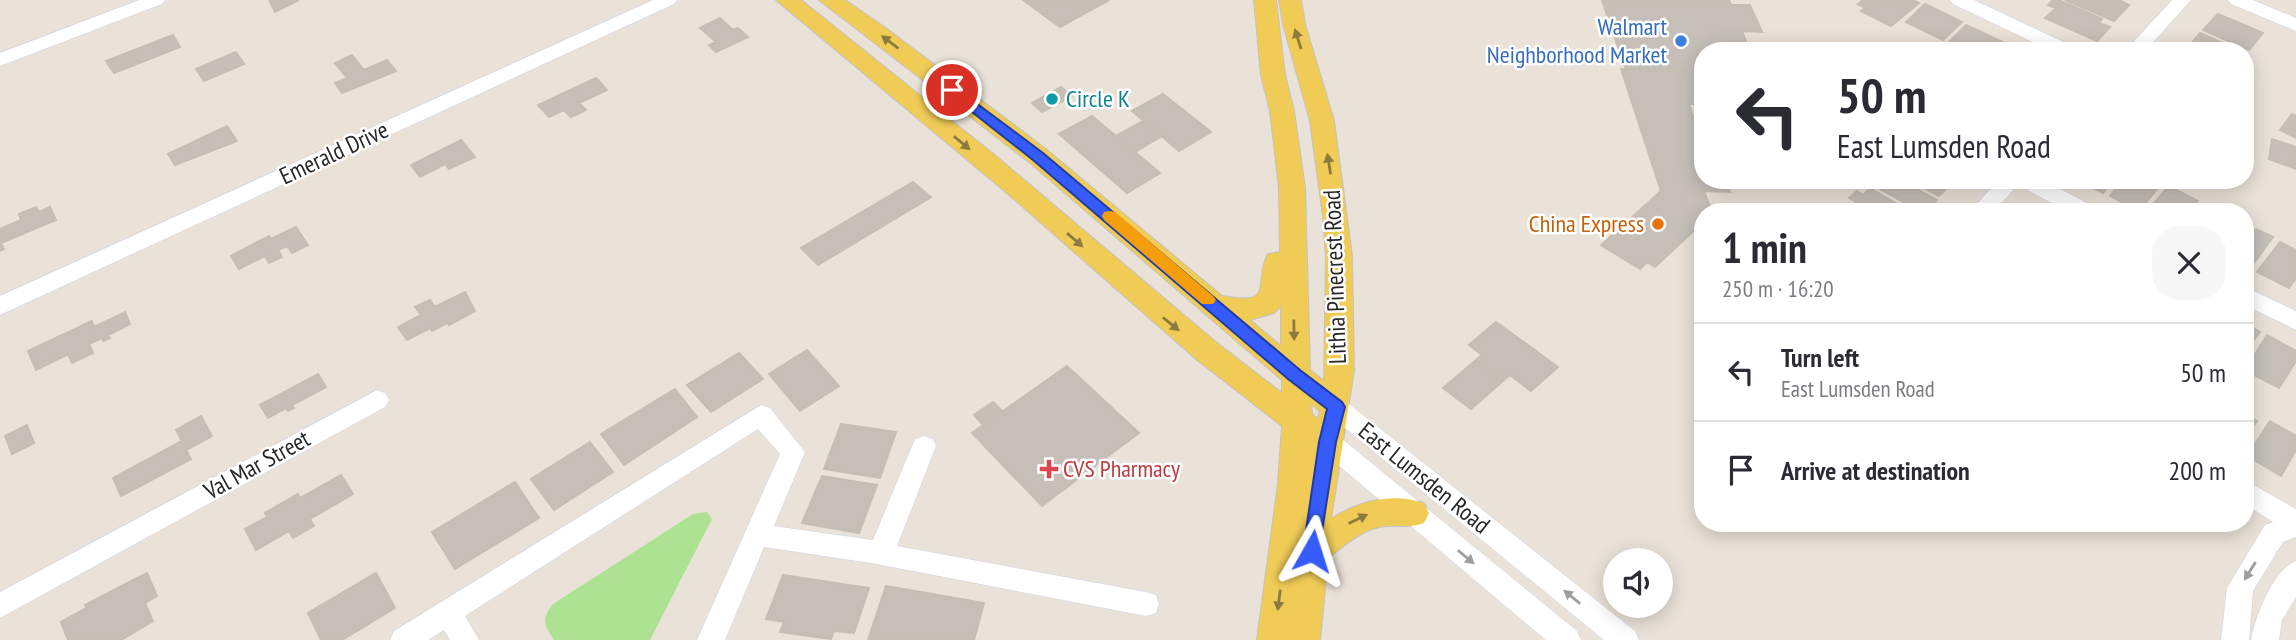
<!DOCTYPE html>
<meta charset="utf-8">
<style>
:root{--surface:#fff;--page:#f7f7f7;--text:#2b2b33;--muted:#7c7c81;--line:#e1e1e2}
body{margin:0;font-family:"PT Sans Narrow",sans-serif;background:var(--page);color:var(--text);height:100vh;display:flex;flex-direction:column;font-size:26px;white-space:nowrap}
*{box-sizing:border-box;margin:0}
p{font-size:23px;color:var(--muted)}
.icon{flex:none;width:38px;height:38px;fill:none;stroke:currentColor;stroke-width:2;stroke-linecap:round;stroke-linejoin:round}
.map{position:relative;flex:1;overflow:hidden}
.details{position:absolute;left:1694px;top:203px;width:560px;height:329px;display:flex;flex-direction:column;background:var(--surface);border-radius:28px;box-shadow:0 4px 18px #0003}
.details>*{flex:none}
.hud{position:absolute;left:1694px;top:42px;width:560px;height:147px;border-radius:28px;box-shadow:0 4px 18px #0003;background:#fff;color:var(--text);overflow:hidden}
.buttons{position:absolute;left:1603px;top:548px;display:grid;gap:14px}
.buttons a{display:grid;place-items:center;width:70px;height:70px;border-radius:50%;background:var(--surface);box-shadow:0 4px 18px #0003;font-size:35px}
.pin{position:absolute;display:grid;place-items:center;width:60px;height:60px;color:#fff;margin:-30px;border:4px solid #fff;border-radius:50%;box-shadow:0 2px 7px #0007}
.me{position:absolute;width:77px;margin:-38px;rotate:6deg;stroke-linejoin:round;filter:drop-shadow(0 0 5px #0008)}
.turn{display:flex;align-items:center;gap:24px;height:147px;padding:0 28px;font-size:32px}
.turn .icon{width:91px;height:91px;stroke-width:2.5}
.turn b{display:block;font-size:49px;line-height:60px}
.round{display:grid;place-items:center;flex:none;width:74px;height:74px;border-radius:28px;background:var(--page)}
.overview{display:flex;align-items:center;justify-content:space-between;height:119px;padding:0 28px}
h1{font-size:42px;font-weight:700;line-height:52px}
ul{padding:0;list-style:none}
li{display:flex;align-items:center;gap:21px;height:98px;padding:0 28px;border-top:2px solid var(--line)}
li div{flex:1}
li b{display:block;font-size:26px}
li em{font-style:normal}
.map>svg:first-child{display:block}
.green{fill:#aee293}
.building{fill:#c5bfb8;stroke:#c5beb2;stroke-width:2}
.lines{fill:none;stroke-linecap:round;stroke-linejoin:round}
.minor-casing{stroke:#cdd1e1;stroke-width:1}
.major-casing{stroke:#c3c3c3;stroke-width:2}
.minor{fill:#fff;fill-rule:evenodd}
.major{fill:#f0cc57;fill-rule:evenodd}
.oneway{fill:#8c7a3f}
.oneway2{fill:#9e9e9e}
.route{fill:#355bfa;stroke:#223ba2;stroke-width:2}
.slow{fill:#f59e0b}
.shop-dot{fill:#3f7fe0;stroke:#fff;stroke-width:2.5}
.culture-dot{fill:#0f9aa8;stroke:#fff;stroke-width:2.5}
.food-dot{fill:#e8710a;stroke:#fff;stroke-width:2.5}
.health-dot{fill:#e0444e;stroke:#fff;stroke-width:2.5}
.labels{text-anchor:middle;stroke-width:5;stroke-linejoin:round;paint-order:stroke}
.shop-label{font-size:24px;fill:#366cbe;stroke:#fff;text-anchor:end}
.culture-label{font-size:24px;fill:#0d838f;stroke:#fff;text-anchor:start}
.street-label{font-size:24px;fill:#272727;stroke:#fff}
.food-label{font-size:24px;fill:#c56008;stroke:#fff;text-anchor:end}
.health-label{font-size:24px;fill:#be3a42;stroke:#fff;text-anchor:start}
</style>
<div class="map">
<svg width="2296" height="640" viewBox="0 0 2296 640">
<rect width="100%" height="100%" fill="#eae2d8"/>
<path class="green" d="M 707,512 L 712,519 L 650,640 L 554,640 C 544,625 541,619 553,604 L 693,514 Z"/>
<path class="building" d="M 269,0 L 299,0 L 275,12 Z
M 1023,0 L 1109,0 L 1060,27 Z
M 1602,0 L 1729,0 L 1731,5 L 1750,5 L 1762,32 L 1742,31 L 1750,51 L 1703,51 L 1703,71 L 1626,70 Z
M 1863,0 L 1913,0 L 1919,3 L 1891,26 L 1861,11 L 1865,8 L 1858,4 Z
M 2053,0 L 2059,0 L 2102,19 L 2099,23 L 2110,27 L 2097,41 L 2045,18 L 2056,8 L 2048,5 Z
M 2065,0 L 2119,0 L 2129,5 L 2114,21 Z
M 1925,4 L 1962,22 L 1943,40 L 1906,22 Z
M 2218,14 L 2263,33 L 2249,50 L 2203,30 Z
M 720,18 L 733,30 L 738,28 L 748,37 L 716,52 L 709,45 L 716,42 L 700,28 Z
M 1966,25 L 2005,43 L 1998,51 L 1941,50 Z
M 2200,33 L 2240,51 L 2186,50 Z
M 173,35 L 180,47 L 114,73 L 106,61 Z
M 236,52 L 244,64 L 204,81 L 196,69 Z
M 352,55 L 364,70 L 387,60 L 396,71 L 342,93 L 335,83 L 347,78 L 335,63 Z
M 1621,69 L 1700,71 L 1703,78 L 1703,104 L 1689,104 L 1693,116 L 1703,117 L 1703,180 L 1726,180 L 1730,192 L 1704,191 L 1712,212 L 1703,212 L 1703,222 L 1655,267 L 1647,262 L 1640,269 L 1601,245 L 1661,191 Z
M 596,78 L 607,90 L 579,103 L 586,110 L 571,117 L 564,110 L 549,117 L 538,105 Z
M 1061,87 L 1072,96 L 1042,112 L 1032,103 Z
M 1163,94 L 1211,132 L 1179,151 L 1132,111 Z
M 2292,114 L 2296,116 L 2296,138 L 2280,130 Z
M 1092,116 L 1135,152 L 1160,173 L 1127,193 L 1059,134 Z
M 1143,121 L 1162,136 L 1135,152 L 1116,136 Z
M 227,126 L 237,141 L 175,165 L 168,154 Z
M 2272,139 L 2296,147 L 2296,169 L 2269,159 Z
M 461,140 L 475,157 L 449,169 L 445,164 L 420,177 L 411,165 Z
M 1889,180 L 1900,180 L 1937,200 L 1925,212 L 1921,212 L 1880,189 Z
M 1909,180 L 1947,180 L 1952,183 L 1939,196 Z
M 2077,180 L 2113,180 L 2103,193 Z
M 2123,180 L 2157,180 L 2162,183 L 2139,211 L 2110,196 Z
M 913,182 L 931,197 L 818,265 L 801,248 Z
M 2169,186 L 2198,201 L 2189,212 L 2146,212 Z
M 1870,188 L 1911,212 L 1874,212 L 1849,198 L 1857,191 L 1863,195 Z
M 36,207 L 39,212 L 50,207 L 56,220 L 1,243 L 4,249 L 0,251 L 0,229 L 21,220 L 19,214 Z
M 296,227 L 308,245 L 292,253 L 287,246 L 278,250 L 282,257 L 269,263 L 265,256 L 239,269 L 231,256 L 269,236 L 271,239 Z
M 2245,228 L 2253,232 L 2256,229 L 2273,237 L 2254,263 L 2245,259 Z
M 2280,242 L 2296,250 L 2296,278 L 2289,288 L 2257,272 Z
M 465,292 L 475,311 L 449,325 L 447,323 L 432,331 L 430,328 L 407,340 L 398,327 L 421,315 L 415,307 L 430,300 L 435,307 Z
M 125,312 L 130,324 L 108,335 L 110,338 L 103,341 L 102,338 L 89,344 L 93,353 L 72,363 L 68,354 L 36,370 L 28,351 L 92,321 L 94,327 Z
M 1496,322 L 1558,367 L 1531,391 L 1510,375 L 1503,381 L 1476,360 L 1482,355 L 1469,345 Z
M 2245,323 L 2260,332 L 2245,351 Z
M 2267,335 L 2296,351 L 2296,361 L 2279,388 L 2245,370 Z
M 807,350 L 839,386 L 800,411 L 769,374 Z
M 739,353 L 763,379 L 711,412 L 687,385 Z
M 1476,360 L 1503,381 L 1471,409 L 1443,388 Z
M 1067,366 L 1139,433 L 1042,506 L 972,433 Z
M 318,374 L 326,387 L 292,405 L 294,408 L 288,411 L 286,408 L 268,418 L 260,405 Z
M 675,389 L 697,417 L 624,465 L 601,434 Z
M 993,402 L 1002,411 L 983,425 L 974,415 Z
M 2245,414 L 2257,421 L 2245,437 Z
M 201,416 L 212,436 L 186,450 L 191,459 L 121,496 L 113,478 L 182,441 L 176,430 Z
M 2270,421 L 2296,436 L 2296,450 L 2281,476 L 2247,456 Z
M 841,424 L 896,432 L 880,478 L 824,469 Z
M 27,425 L 34,443 L 12,454 L 5,436 Z
M 590,442 L 613,472 L 554,510 L 531,479 Z
M 341,475 L 353,494 L 310,519 L 314,526 L 293,538 L 289,531 L 256,550 L 245,529 L 267,517 L 265,513 L 298,494 L 300,498 Z
M 822,476 L 877,485 L 859,533 L 802,523 Z
M 515,482 L 539,518 L 455,569 L 432,532 Z
M 147,573 L 157,596 L 145,603 L 153,621 L 121,640 L 68,640 L 61,622 L 86,608 L 85,605 Z
M 376,573 L 395,608 L 342,640 L 321,640 L 308,613 Z
M 783,575 L 869,588 L 854,633 L 834,631 L 831,639 L 780,632 L 784,622 L 766,619 Z
M 886,586 L 984,603 L 974,640 L 868,640 Z"/>
<g class="lines">
<defs>
<path id="minor" d="M 139,0 L 165,0 L 162,4 L 0,66 L 0,53 Z
M 653,0 L 677,0 L 674,4 L 0,315 L 0,296 Z
M 1950,0 L 1974,0 L 2074,47 L 2076,51 L 2051,51 L 1953,4 Z
M 2172,0 L 2191,0 L 2145,51 L 2125,51 Z
M 2228,0 L 2253,0 L 2296,18 L 2296,31 L 2231,4 Z
M 1998,180 L 2044,180 L 2094,207 L 2097,212 L 2069,212 L 2018,185 L 1993,212 L 1970,212 Z
M 2245,287 L 2296,311 L 2296,330 L 2245,305 Z
M 377,390 L 385,393 L 389,400 L 385,407 L 0,618 L 0,592 Z
M 1336,397 L 1344,400 L 1635,631 L 1639,640 L 1604,640 L 1328,414 L 1324,407 L 1328,400 Z
M 761,405 L 770,408 L 805,452 L 774,526 L 873,540 L 912,446 L 915,439 L 924,436 L 933,439 L 936,446 L 897,546 L 1146,592 L 1156,595 L 1159,604 L 1156,613 L 1146,616 L 871,563 L 764,547 L 725,640 L 697,640 L 780,454 L 758,429 L 465,616 L 479,640 L 450,640 L 444,630 L 428,640 L 390,640 L 394,631 Z
M 1327,431 L 1336,434 L 1577,631 L 1581,640 L 1546,640 L 1318,448 L 1315,441 L 1318,434 Z
M 2245,480 L 2296,509 L 2296,537 L 2283,542 L 2253,591 L 2249,640 L 2221,640 L 2227,588 L 2265,525 L 2273,522 L 2245,504 Z
M 2296,561 L 2296,597 L 2282,620 L 2279,640 L 2251,640 C 2255,617 2273,570 2296,561 Z"/>
<path id="major" d="M 776,0 L 801,0 L 997,157 L 1217,343 L 1282,393 L 1282,380 L 1029,162 L 819,0 L 845,0 L 887,29 L 1047,150 L 1222,296 C 1278,306 1252,284 1268,254 L 1280,252 L 1279,188 L 1270,111 L 1261,75 L 1254,0 L 1276,0 L 1285,75 L 1294,111 L 1305,188 L 1310,370 L 1324,381 L 1326,256 L 1323,216 L 1310,121 L 1283,24 L 1279,0 L 1301,0 L 1305,24 L 1334,121 L 1352,256 L 1354,370 L 1331,519 C 1358,501 1393,492 1424,503 L 1429,513 L 1424,523 C 1411,528 1399,525 1386,526 C 1363,528 1345,545 1328,558 L 1320,640 L 1257,640 L 1278,484 L 1282,426 L 1196,359 L 1007,193 ZM 1281,306 L 1281,346 L 1250,320 L 1274,313 ZM 1311,404 L 1320,411 L 1318,419 L 1312,414 Z"/>
</defs>
<use href="#minor" class="minor-casing"/>
<use href="#major" class="major-casing"/>
<use href="#minor" class="minor"/>
<use href="#major" class="major"/>
</g>
<defs><path id="oneway-solid" d="M-6-.8H1V-3.2L6.5 0L1 3.2V.8H-6Z" transform="scale(1.75)"/></defs>
<g class="oneway">
<use href="#oneway-solid" transform="translate(1298 39) rotate(-107)"/>
<use href="#oneway-solid" transform="translate(890 42) rotate(-143)"/>
<use href="#oneway-solid" transform="translate(962 143) rotate(40)"/>
<use href="#oneway-solid" transform="translate(1329 164) rotate(-99)"/>
<use href="#oneway-solid" transform="translate(1075 240) rotate(41)"/>
<use href="#oneway-solid" transform="translate(1171 324) rotate(39)"/>
<use href="#oneway-solid" transform="translate(1294 330) rotate(89)"/>
<use href="#oneway-solid" transform="translate(1358 519) rotate(-26)"/>
<use href="#oneway-solid" transform="translate(1279 600) rotate(97)"/>
</g>
<g class="oneway2">
<use href="#oneway-solid" transform="translate(1466 557) rotate(40)"/>
<use href="#oneway-solid" transform="translate(2250 571) rotate(122)"/>
<use href="#oneway-solid" transform="translate(1572 597) rotate(-141)"/>
</g>
<path class="route" d="M 952,85 L 1043,153 L 1300,370 L 1342,402 L 1345,407 L 1336,442 L 1318,557 L 1312,559 L 1305,557 L 1303,551 L 1319,442 L 1327,409 L 1288,379 L 1033,160 L 948,93 L 948,87 Z"/>
<path class="slow" d="M 1110,211 L 1115,212 L 1213,296 L 1216,300 L 1213,304 L 1202,304 L 1104,220 L 1102,216 L 1104,212 Z"/>
<circle class="shop-dot" cx="1681" cy="41" r="7"/>
<circle class="culture-dot" cx="1052" cy="99" r="7"/>
<circle class="food-dot" cx="1658" cy="224" r="7"/>
<path class="health-dot" d="M1045.5 458.5h7v7h7v7h-7v7h-7v-7h-7v-7h7z"/>
<g class="labels">
<g class="shop-label">
<text x="1667" y="35">Walmart<tspan x="1667" dy="28">Neighborhood Market</tspan></text>
</g>
<g class="culture-label">
<text x="1066" y="107">Circle K</text>
</g>
<g class="street-label">
<text transform="translate(334 153) rotate(-25)" y="8">Emerald Drive</text>
<text transform="translate(1335 277) rotate(-92)" y="8">Lithia Pinecrest Road</text>
<text transform="translate(257 465) rotate(-29)" y="8">Val Mar Street</text>
<text transform="translate(1424 478) rotate(39)" y="8">East Lumsden Road</text>
</g>
<g class="food-label">
<text x="1644" y="232">China Express</text>
</g>
<g class="health-label">
<text x="1063" y="477">CVS Pharmacy</text>
</g>
</g>
</svg>
<div class="buttons">
<a><svg class="icon" aria-label="sound" viewBox="0 0 24 24"><path d="M4 9h4l5-4v14l-5-4H4zM17 9q2 3 0 6"/></svg></a>
</div>
<div class="pin" style="left:952px;top:90px;background:#d93025"><svg class="icon" aria-label="arrive" viewBox="0 0 24 24"><path d="M6 21V4h12l-3 4 3 4H6"/></svg></div>
<svg class="me" style="left:1312px;top:551px" viewBox="-20 -20 40 40"><path d="M0-17L14 15 0 8-14 15z" fill="#355bfa" stroke="#fff" stroke-width="4"/></svg>
<div class="hud">
<div class="turn"><svg class="icon" aria-label="left" viewBox="0 0 24 24"><path d="M17 20v-9H6M10 6l-5 5 5 5"/></svg><div><b>50 m</b>East Lumsden Road</div></div>
</div>
<section class="details">
<div class="overview"><div><h1>1 min</h1><p>250 m · 16:20</p></div><a class="round"><svg class="icon" aria-label="close" viewBox="0 0 24 24"><path d="M6 6l12 12M18 6L6 18"/></svg></a></div>
<ul>
<li><svg class="icon" aria-label="left" viewBox="0 0 24 24"><path d="M17 20v-9H6M10 6l-5 5 5 5"/></svg><div><b>Turn left</b><p>East Lumsden Road</p></div><em>50 m</em></li>
<li><svg class="icon" aria-label="arrive" viewBox="0 0 24 24"><path d="M6 21V4h12l-3 4 3 4H6"/></svg><div><b>Arrive at destination</b></div><em>200 m</em></li>
</ul>
</section>
</div>
